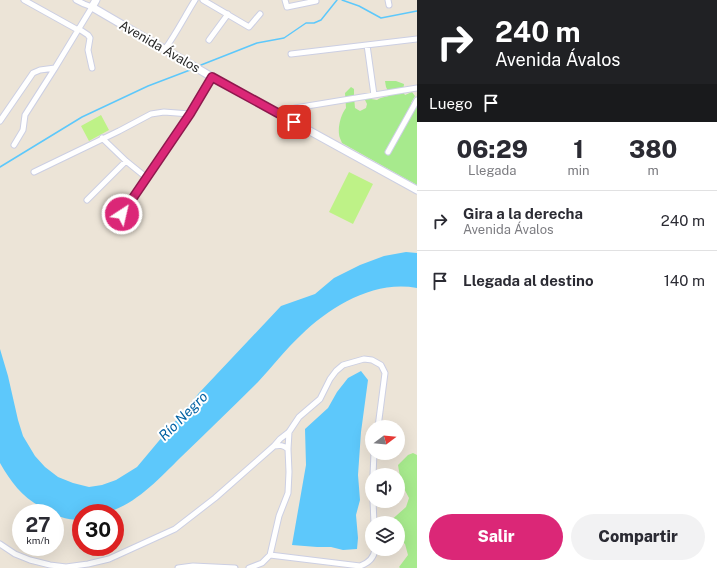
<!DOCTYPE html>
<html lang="es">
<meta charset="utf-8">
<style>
:root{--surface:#fff;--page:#f2f2f3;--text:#2b2b33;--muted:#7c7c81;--line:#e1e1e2;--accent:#db2777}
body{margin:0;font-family:"Public Sans",sans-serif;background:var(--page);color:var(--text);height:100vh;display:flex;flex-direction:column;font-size:15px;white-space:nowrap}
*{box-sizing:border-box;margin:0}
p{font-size:13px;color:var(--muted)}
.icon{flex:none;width:22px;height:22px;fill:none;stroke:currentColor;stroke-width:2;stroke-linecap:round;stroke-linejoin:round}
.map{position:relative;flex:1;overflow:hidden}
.details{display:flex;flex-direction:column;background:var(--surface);width:300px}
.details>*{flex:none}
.banner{background:#202124;color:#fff;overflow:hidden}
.needle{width:26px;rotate:74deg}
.fabs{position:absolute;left:365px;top:420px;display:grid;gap:8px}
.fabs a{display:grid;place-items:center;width:40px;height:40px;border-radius:50%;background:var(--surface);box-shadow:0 4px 16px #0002;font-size:20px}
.speed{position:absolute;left:12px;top:504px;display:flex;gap:8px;font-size:20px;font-weight:700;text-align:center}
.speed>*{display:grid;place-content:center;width:52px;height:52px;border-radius:50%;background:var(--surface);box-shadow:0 4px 16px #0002;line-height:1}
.speed small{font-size:10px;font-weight:400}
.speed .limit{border:6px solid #d22;background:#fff;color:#111}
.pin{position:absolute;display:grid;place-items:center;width:34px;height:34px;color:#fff;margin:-17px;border-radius:8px;box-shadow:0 2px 6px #0006}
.me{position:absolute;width:44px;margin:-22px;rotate:35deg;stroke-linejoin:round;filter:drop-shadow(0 0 3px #0008)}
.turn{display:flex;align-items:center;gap:14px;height:84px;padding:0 12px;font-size:18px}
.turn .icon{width:52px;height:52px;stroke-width:2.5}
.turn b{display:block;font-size:28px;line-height:34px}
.then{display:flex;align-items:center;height:38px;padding:0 12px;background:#0003;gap:8px;font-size:15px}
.eta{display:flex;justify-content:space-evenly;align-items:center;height:68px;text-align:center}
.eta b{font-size:24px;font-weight:800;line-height:28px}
.primary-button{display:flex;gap:8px;margin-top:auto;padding:8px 12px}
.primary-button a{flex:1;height:46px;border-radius:24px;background:var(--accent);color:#fff;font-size:16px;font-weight:800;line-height:46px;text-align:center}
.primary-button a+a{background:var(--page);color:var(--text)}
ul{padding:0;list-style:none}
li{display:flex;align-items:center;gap:12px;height:60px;padding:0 12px;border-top:1px solid var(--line)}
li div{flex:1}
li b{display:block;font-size:15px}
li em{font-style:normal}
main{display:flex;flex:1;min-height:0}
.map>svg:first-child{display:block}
.green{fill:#a7ea8d}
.pitch{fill:#bef287}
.water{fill:#5dc8fb}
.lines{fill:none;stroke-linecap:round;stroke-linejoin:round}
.stream{stroke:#5dc8fb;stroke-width:1.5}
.street-casing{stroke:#cccfe3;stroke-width:7}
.secondary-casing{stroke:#cccfe3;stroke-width:9}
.street{stroke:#fff;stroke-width:5}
.secondary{stroke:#fff;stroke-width:7}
.route-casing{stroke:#8e194d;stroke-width:10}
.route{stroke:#db2777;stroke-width:7}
.labels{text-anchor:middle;stroke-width:4;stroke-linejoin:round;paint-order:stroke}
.street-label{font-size:13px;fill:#282828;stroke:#fff}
.water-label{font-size:14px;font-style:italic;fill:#0061a3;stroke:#fff}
</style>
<main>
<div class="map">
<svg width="417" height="568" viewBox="0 0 417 568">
<rect width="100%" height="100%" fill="#ece4d7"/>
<path class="green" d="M 385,81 L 396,81 L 404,84 L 403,92 L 405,95 L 412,92 L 415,96 L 411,103 L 417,103 L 417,185 L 342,143 C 341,140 339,137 339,134 C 338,126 341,114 346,108 L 345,93 L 351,87 L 354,89 L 354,97 L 355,108 L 360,111 L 366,108 L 367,104 L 365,100 L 365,95 L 371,99 L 377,100 C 383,96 385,98 390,95 L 386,87 Z
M 413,453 L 417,455 L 417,568 L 400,568 L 399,567 L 408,555 L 405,544 L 398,538 L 398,523 L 388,523 L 406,507 L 409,498 L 401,483 L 398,465 L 408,455 Z"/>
<path class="pitch" d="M 101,115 L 109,130 L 89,141 L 81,126 Z
M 349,172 L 373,184 L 353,224 L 329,212 Z"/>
<path class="water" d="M 406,252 L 417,253 L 417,288 C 374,280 331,306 301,335 C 285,350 272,367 258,382 C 232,408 206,433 180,458 C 160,478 136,504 108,512 C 100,515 89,513 81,513 L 81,519 C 72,521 64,518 55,515 L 55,513 C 49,513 45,510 41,507 C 21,496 11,482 0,463 L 0,349 L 8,376 L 18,420 L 23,436 L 35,456 L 45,467 L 58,477 L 73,483 L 89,487 L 102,485 L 116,480 L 137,467 L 199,393 L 281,306 L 315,294 L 334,278 L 360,265 L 384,256 Z
M 361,371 L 368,380 L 361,432 L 358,475 L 360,500 L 356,515 L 358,538 L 357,549 L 343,550 L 331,547 L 317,547 L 292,545 L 306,465 L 305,429 L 328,408 L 337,392 L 348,378 Z"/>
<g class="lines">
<path class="stream" d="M 342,0 L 359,6 L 381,18 L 417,11
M 201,65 L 257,43 L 284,38 L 306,23 L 314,23 L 321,20 L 337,0
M 0,167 L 82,117 L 148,86 L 190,70"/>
<defs>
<path id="street" d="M 24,0 L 78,30
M 203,0 L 249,27 L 260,14
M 285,0 L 287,7 L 316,1
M 388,0 L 389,5
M 79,29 L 88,35 L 90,38 L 88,50 L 92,68
M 209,40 L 228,14
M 367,45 L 374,95
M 165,49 C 176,34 185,16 195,0
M 291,54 L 417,39
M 295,108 L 417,88
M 0,121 L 33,73 L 40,70 L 55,68
M 102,138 L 126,161 L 147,178
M 14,145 L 23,130 L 25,115 L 55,68 L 92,7 L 84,4 L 76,0
M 388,152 L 417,100
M 34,172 L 119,131 L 151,114 L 164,112 L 190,114
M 87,200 L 126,161
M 122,214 L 190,114 L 212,77
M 274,446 C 280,445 283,445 288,449
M 373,475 L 374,453
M 373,501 L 374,523
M 0,544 L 15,554 L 30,560 L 50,565 L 66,567 L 88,564 L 109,559 L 175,529 L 215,498 L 274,446 L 280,439 L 289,432 L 299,417 L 320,399 L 330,379 L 336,371 L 343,365 L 364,359 L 372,360 L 381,365 L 385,373 L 378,427
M 270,555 L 279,516 L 288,493 L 289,472 L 288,449 L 289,432
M 178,568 L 193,566 L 235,568
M 249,568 L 262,563 L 270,555 L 360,566 C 369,563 374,558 375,549"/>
<path id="secondary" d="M 96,0 L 92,7 L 212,77 L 417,190"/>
</defs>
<use href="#street" class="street-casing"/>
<use href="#secondary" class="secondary-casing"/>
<use href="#street" class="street"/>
<use href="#secondary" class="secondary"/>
</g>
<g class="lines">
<defs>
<path id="route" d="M 122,214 L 190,114 L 212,77 L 294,122"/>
</defs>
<use href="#route" class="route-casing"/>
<use href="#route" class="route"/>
</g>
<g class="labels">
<g class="street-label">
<text transform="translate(160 46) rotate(30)" y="5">Avenida Ávalos</text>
</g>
<g class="water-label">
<text transform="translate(183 416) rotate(-45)" y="5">Río Negro</text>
</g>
</g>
</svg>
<div class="fabs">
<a><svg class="needle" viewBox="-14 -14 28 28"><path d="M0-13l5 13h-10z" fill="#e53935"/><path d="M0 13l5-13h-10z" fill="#7c7c81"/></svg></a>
<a><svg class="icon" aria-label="sound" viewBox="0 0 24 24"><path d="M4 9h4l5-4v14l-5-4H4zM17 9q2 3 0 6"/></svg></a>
<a><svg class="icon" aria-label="layers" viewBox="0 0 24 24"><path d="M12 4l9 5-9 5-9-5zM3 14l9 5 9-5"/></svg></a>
</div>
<div class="speed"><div>27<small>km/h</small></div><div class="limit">30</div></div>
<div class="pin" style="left:294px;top:122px;background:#d93025"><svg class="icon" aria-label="arrive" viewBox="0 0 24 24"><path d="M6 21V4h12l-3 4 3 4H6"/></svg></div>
<svg class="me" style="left:122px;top:214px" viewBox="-20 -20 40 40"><circle r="17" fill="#db2777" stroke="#fff" stroke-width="3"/><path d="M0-11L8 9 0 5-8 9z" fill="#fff"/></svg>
</div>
<section class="details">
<div class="banner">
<div class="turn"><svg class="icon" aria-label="right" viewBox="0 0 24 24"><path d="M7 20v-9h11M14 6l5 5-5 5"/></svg><div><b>240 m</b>Avenida Ávalos</div></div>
<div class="then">Luego<svg class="icon" aria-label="arrive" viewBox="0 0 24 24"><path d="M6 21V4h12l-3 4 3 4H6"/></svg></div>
</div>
<div class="eta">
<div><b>06:29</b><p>Llegada</p></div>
<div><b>1</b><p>min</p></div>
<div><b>380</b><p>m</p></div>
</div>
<ul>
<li><svg class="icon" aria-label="right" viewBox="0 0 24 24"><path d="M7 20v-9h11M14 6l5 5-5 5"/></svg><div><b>Gira a la derecha</b><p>Avenida Ávalos</p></div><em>240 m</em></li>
<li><svg class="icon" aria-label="arrive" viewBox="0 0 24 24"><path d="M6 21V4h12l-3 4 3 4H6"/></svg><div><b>Llegada al destino</b></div><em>140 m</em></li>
</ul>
<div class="primary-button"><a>Salir</a><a>Compartir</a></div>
</section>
</main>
